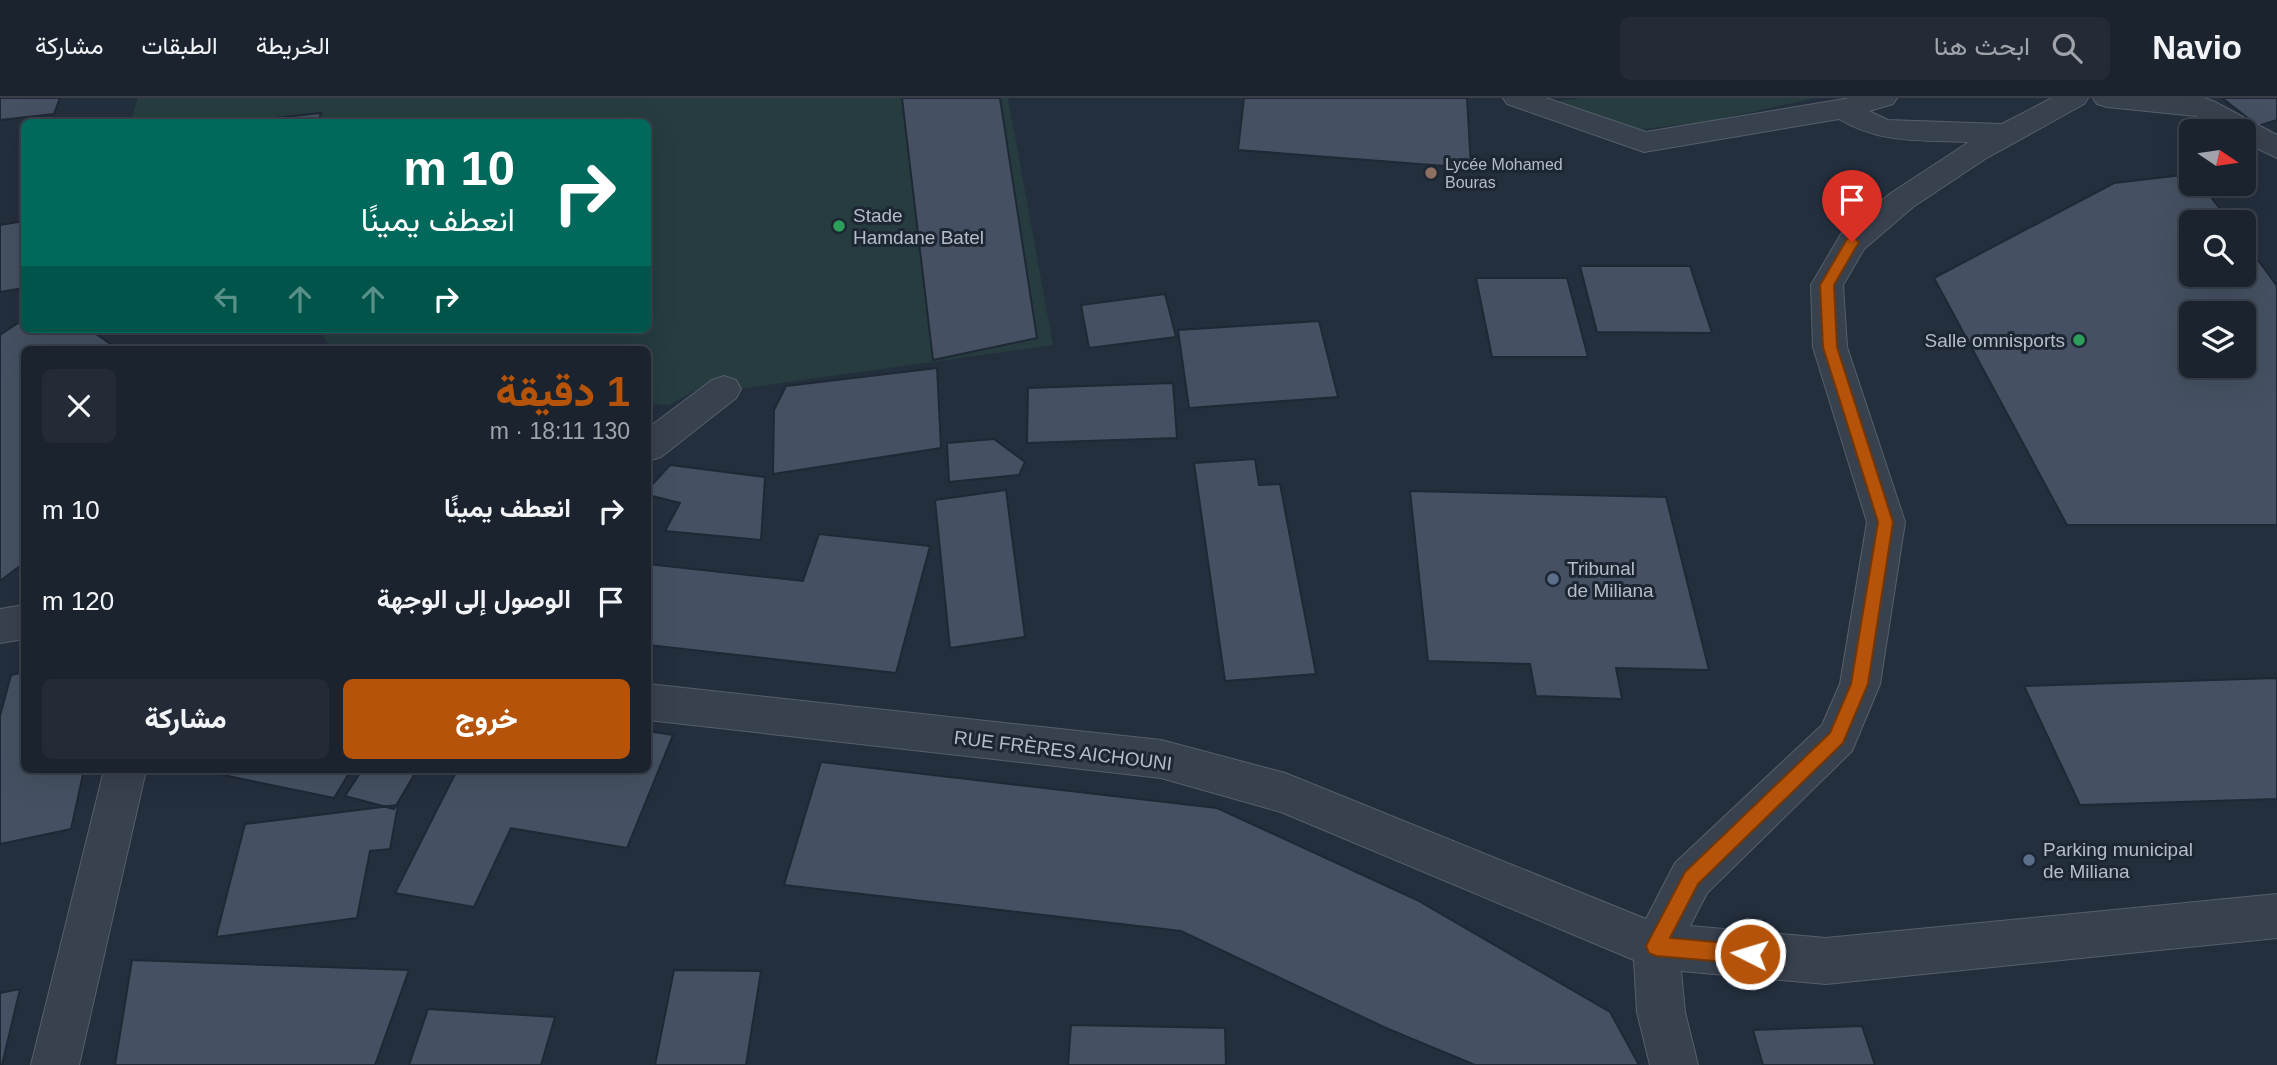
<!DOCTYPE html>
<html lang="ar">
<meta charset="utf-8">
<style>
:root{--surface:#1b232e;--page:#242b36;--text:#f1f3f6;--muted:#a0a4aa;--line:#39404a;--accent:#b45309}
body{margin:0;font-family:Arial,Vazirmatn,sans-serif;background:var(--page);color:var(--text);direction:rtl;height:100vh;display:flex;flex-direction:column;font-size:26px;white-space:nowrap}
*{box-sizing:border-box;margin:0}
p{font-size:23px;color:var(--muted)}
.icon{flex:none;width:38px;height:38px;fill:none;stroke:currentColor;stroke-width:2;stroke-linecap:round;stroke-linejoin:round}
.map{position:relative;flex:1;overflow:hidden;direction:ltr}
.sheet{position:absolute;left:21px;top:248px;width:630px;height:427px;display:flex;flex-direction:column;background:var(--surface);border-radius:10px;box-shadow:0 7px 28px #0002,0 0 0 2px var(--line);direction:rtl}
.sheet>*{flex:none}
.guide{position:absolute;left:21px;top:21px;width:630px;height:214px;border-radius:10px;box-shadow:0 7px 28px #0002,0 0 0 2px var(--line);direction:rtl;background:#00695c;color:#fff;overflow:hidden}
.needle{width:46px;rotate:103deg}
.buttons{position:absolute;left:2179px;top:21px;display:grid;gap:14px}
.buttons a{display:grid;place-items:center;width:77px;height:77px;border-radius:10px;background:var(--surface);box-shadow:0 7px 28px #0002,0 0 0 2px var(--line);font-size:35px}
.pin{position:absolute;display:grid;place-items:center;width:60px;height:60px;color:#fff;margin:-72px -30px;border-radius:50% 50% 50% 0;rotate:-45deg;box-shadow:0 0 7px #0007}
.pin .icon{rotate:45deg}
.me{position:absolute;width:77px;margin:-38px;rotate:275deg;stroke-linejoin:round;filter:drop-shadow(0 0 5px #0008)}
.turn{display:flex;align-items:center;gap:24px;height:147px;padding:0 21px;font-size:32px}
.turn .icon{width:91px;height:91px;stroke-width:2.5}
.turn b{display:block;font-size:49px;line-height:60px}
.lanes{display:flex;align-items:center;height:66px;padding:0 21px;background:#0003;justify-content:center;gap:35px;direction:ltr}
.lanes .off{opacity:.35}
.round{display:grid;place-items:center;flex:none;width:74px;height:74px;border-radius:10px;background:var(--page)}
.head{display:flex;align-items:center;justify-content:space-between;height:119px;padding:0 21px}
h1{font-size:42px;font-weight:800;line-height:52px;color:var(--accent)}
.button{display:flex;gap:14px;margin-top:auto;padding:14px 21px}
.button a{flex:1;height:80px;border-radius:10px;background:var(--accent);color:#fff;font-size:28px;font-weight:800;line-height:80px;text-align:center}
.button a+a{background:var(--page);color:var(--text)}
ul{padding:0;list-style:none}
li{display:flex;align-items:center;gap:21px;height:91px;padding:0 21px}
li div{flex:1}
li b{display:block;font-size:26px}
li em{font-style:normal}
header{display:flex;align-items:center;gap:42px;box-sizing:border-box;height:98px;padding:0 35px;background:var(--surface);border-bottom:2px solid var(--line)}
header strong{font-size:33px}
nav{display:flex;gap:38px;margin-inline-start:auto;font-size:24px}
.search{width:490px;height:63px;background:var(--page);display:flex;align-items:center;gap:18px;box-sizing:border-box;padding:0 24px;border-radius:10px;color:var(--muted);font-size:26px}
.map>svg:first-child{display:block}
.green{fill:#263c3f}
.building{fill:#455162;stroke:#1f2835;stroke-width:2;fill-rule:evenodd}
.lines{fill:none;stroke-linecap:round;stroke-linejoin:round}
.minor-casing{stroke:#565f6c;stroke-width:2}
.minor{fill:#38414e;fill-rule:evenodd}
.route{fill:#b45309;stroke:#753606;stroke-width:2}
.education-dot{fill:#8d6e63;stroke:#1d2633;stroke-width:2.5}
.leisure-dot{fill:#2e9e5b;stroke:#1d2633;stroke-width:2.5}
.service-dot{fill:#5c6f8a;stroke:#1d2633;stroke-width:2.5}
.labels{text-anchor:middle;stroke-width:6;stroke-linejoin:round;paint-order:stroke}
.far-poi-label{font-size:16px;fill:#b4bcc9;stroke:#1d2633;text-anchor:start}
.poi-label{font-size:19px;fill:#b4bcc9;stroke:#1d2633;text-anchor:start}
.street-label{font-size:19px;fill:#b4bcc9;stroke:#1d2633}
</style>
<header>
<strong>Navio</strong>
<div class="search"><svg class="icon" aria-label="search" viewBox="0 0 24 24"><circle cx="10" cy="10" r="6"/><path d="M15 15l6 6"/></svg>ابحث هنا</div>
<nav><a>الخريطة</a><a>الطبقات</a><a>مشاركة</a></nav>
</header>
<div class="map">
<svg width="2277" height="967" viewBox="0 0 2277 967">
<rect width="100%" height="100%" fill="#242f3e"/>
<path class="green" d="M 138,0 L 1008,0 L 1053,247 L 746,290 L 698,291 L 669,307 L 648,306 L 648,252 L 332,252 L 318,231 L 648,231 L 648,24 L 130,24 Z
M 1582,0 L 1817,0 L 1705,24 L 1633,32 L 1558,3 Z"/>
<path class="building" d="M 0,0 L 60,0 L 54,16 L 0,22 Z
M 902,0 L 1000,0 L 1037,240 L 933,262 Z
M 1244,0 L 1467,0 L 1471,70 L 1238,52 Z
M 2222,0 L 2277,0 L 2277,22 L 2258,28 Z
M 321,15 L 318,24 L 238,24 Z
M 2191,76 L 2191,86 L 2201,86 L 2230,124 L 2191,124 L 2191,177 L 2244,177 L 2244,143 L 2277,188 L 2277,427 L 2067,427 L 1934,180 L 2114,85 ZM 2191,215 L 2244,215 L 2244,268 L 2191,268 Z
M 24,123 L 24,190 L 0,194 L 0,127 Z
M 1580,168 L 1690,168 L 1712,235 L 1597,234 Z
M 1476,180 L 1567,180 L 1588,259 L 1492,259 Z
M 1165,196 L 1176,239 L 1089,250 L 1081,207 Z
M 24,221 L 24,231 L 89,231 L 119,252 L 24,252 L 24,465 L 0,483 L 0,237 Z
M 1319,223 L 1338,299 L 1189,310 L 1178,232 Z
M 937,270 L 941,350 L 773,376 L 774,312 L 786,288 Z
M 1173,285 L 1177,340 L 1027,345 L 1028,290 Z
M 994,341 L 1025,364 L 1019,377 L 949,384 L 947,345 Z
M 1255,361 L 1259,387 L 1280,386 L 1316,576 L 1225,583 L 1194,365 Z
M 670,367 L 765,379 L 761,442 L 665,433 L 680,405 L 648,397 L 648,391 Z
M 1006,392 L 1025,539 L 950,550 L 935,402 Z
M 1410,393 L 1666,399 L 1709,572 L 1616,570 L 1622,601 L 1536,598 L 1530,566 L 1428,563 Z
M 819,436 L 930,448 L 896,575 L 648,547 L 648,466 L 803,483 Z
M 24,574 L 24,672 L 84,672 L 71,731 L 0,746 L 0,618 L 11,577 Z
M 2277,580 L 2277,701 L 2080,707 L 2024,588 Z
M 648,633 L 673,637 L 627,750 L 511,730 L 474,809 L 395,795 L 457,672 L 648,672 Z
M 821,664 L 1217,710 L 1417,802 L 1610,914 L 1639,967 L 1475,967 L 1386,930 L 1181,833 L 784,787 Z
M 199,672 L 351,672 L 334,700 Z
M 362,672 L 417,672 L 394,711 L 345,698 Z
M 398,707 L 390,751 L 370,753 L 357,820 L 216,839 L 245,726 Z
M 132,862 L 409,872 L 375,967 L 115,967 Z
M 674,872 L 761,873 L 746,967 L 655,967 Z
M 20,891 L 2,967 L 0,967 L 0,895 Z
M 428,911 L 555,919 L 541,967 L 409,967 Z
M 1071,927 L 1225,930 L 1226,967 L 1068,967 Z
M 1862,928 L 1875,967 L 1763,967 L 1753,932 Z"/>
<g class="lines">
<defs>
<path id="minor" d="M 1503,0 L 1546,0 L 1646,34 L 1850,0 L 1897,0 L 1893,6 L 1869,13 L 1888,22 L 2002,26 L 2052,0 L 2088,0 L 2084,6 L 1985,61 L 1913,109 L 1864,151 L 1843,187 L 1847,249 L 1905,424 L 1880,586 L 1852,653 L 1707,795 L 1690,828 L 1826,840 L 2277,796 L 2277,840 L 1826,886 L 1681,873 L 1685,914 L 1698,967 L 1650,967 L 1637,914 L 1634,862 L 1281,714 L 1161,680 L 648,622 L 648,586 L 1161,642 L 1285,675 L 1646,821 L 1675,765 L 1822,627 L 1840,586 L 1867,424 L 1813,249 L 1811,187 L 1841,136 L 1891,95 L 1969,44 C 1924,42 1879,46 1839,21 L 1644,54 L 1507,6 Z
M 2093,0 L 2204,0 L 2213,3 L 2277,37 L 2277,60 L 2244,44 L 2244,33 L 2224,33 L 2196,18 L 2107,9 L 2097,6 Z
M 724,278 L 736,282 L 741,291 L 736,300 L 661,359 L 648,363 L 648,330 L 712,282 Z
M 24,507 L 24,541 L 0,545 L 0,511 Z
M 104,672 L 146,672 L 79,967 L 31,967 Z"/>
</defs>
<use href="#minor" class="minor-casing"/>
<use href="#minor" class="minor"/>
</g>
<path class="route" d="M 1852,139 L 1859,144 L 1834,187 L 1837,249 L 1893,424 L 1868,586 L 1843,645 L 1698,786 L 1670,840 L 1750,847 L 1757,849 L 1760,856 L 1757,863 L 1750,866 L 1656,858 L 1649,855 L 1646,848 L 1685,774 L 1830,635 L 1851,586 L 1878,424 L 1823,249 L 1820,187 L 1847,141 Z"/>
<circle class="education-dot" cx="1431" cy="75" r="7"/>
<g class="leisure-dot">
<circle cx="839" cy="128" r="7"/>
<circle cx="2079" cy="242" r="7"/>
</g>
<g class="service-dot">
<circle cx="1553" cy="481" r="7"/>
<circle cx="2029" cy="762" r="7"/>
</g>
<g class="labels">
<g class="far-poi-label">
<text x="1445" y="72">Lycée Mohamed<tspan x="1445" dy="18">Bouras</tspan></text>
</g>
<g class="poi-label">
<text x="853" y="124">Stade<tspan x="853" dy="22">Hamdane Batel</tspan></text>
<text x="2065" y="249" text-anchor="end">Salle omnisports</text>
<text x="1567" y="477">Tribunal<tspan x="1567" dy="22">de Miliana</tspan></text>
<text x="2043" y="758">Parking municipal<tspan x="2043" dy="22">de Miliana</tspan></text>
</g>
<g class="street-label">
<text transform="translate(1063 652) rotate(7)" y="7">RUE FRÈRES AICHOUNI</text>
</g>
</g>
</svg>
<div class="buttons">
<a><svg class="needle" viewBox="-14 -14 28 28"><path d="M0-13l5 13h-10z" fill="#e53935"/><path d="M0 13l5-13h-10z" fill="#a0a4aa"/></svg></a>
<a><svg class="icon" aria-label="search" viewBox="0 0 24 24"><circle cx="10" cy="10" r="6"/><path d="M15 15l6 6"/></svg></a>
<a><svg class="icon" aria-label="layers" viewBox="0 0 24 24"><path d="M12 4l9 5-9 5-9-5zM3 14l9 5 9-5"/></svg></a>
</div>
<div class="pin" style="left:1852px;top:144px;background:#d93025"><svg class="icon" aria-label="arrive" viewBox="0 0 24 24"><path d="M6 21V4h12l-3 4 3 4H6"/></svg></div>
<svg class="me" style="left:1750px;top:856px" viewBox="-20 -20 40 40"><circle r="17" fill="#b45309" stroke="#fff" stroke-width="3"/><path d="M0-11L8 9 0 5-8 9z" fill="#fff"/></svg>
<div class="guide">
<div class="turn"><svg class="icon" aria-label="right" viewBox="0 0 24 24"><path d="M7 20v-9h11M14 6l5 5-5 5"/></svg><div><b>10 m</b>انعطف يمينًا</div></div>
<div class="lanes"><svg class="icon off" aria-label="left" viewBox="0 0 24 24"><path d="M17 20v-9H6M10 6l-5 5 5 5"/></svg><svg class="icon off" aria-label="ahead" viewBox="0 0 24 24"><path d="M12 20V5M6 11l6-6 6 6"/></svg><svg class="icon off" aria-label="ahead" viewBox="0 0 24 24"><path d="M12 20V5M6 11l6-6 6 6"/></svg><svg class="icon" aria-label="right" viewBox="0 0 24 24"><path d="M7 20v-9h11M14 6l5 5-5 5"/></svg></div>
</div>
<section class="sheet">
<div class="head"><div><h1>1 دقيقة</h1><p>130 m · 18:11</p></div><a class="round"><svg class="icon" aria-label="close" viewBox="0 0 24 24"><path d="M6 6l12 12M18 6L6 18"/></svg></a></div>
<ul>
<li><svg class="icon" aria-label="right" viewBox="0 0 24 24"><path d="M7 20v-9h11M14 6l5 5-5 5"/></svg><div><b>انعطف يمينًا</b></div><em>10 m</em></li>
<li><svg class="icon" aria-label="arrive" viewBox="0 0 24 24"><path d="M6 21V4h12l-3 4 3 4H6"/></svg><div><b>الوصول إلى الوجهة</b></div><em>120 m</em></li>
</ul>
<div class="button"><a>خروج</a><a>مشاركة</a></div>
</section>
</div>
